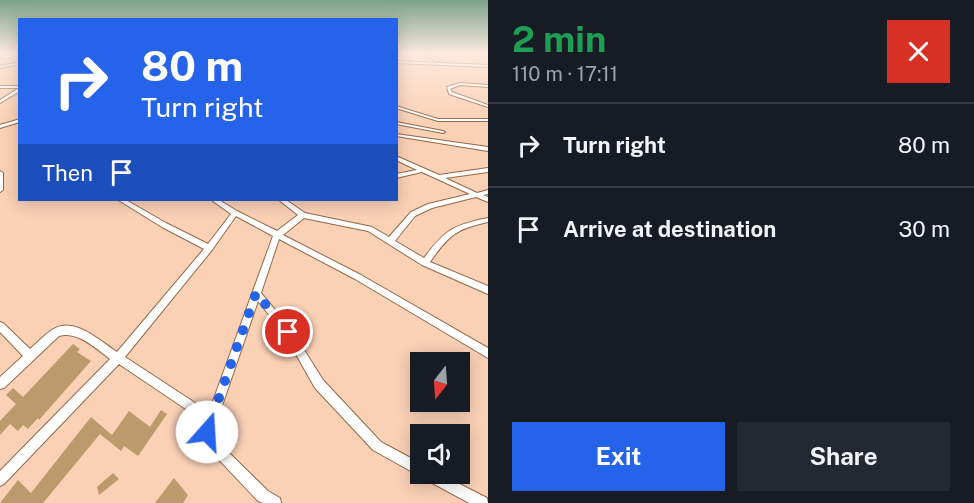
<!DOCTYPE html>
<meta charset="utf-8">
<style>
:root{--surface:#171b24;--page:#242831;--text:#f1f3f6;--muted:#9ea1a6;--line:#363941;--accent:#2563eb}
body{margin:0;font-family:"Public Sans",sans-serif;background:var(--page);color:var(--text);height:100vh;display:flex;flex-direction:column;font-size:22px;white-space:nowrap}
*{box-sizing:border-box;margin:0}
p{font-size:20px;color:var(--muted)}
.icon{flex:none;width:33px;height:33px;fill:none;stroke:currentColor;stroke-width:2;stroke-linecap:round;stroke-linejoin:round}
.map{position:relative;flex:1;overflow:hidden}
.details{display:flex;flex-direction:column;background:var(--surface);width:486px}
.details>*{flex:none}
.guide{position:absolute;left:18px;top:18px;width:380px;height:183px;border-radius:0px;box-shadow:0 3px 15px #0003;background:#2563eb;color:#fff;overflow:hidden}
.needle{width:39px;rotate:197deg}
.tools{position:absolute;left:410px;top:352px;display:grid;gap:12px}
.tools a{display:grid;place-items:center;width:60px;height:60px;border-radius:0px;background:var(--surface);box-shadow:0 3px 15px #0003;font-size:30px}
.pin{position:absolute;display:grid;place-items:center;width:51px;height:51px;color:#fff;margin:-26px;border:3px solid #fff;border-radius:50%;box-shadow:0 2px 6px #0007}
.me{position:absolute;width:66px;margin:-33px;rotate:19deg;stroke-linejoin:round;filter:drop-shadow(0 0 4px #0008)}
.turn{display:flex;align-items:center;gap:21px;height:126px;padding:0 24px;font-size:27px}
.turn .icon{width:78px;height:78px;stroke-width:2.5}
.turn b{display:block;font-size:42px;line-height:51px}
.then{display:flex;align-items:center;height:57px;padding:0 24px;background:#0003;gap:12px;font-size:22px}
.round{display:grid;place-items:center;flex:none;width:63px;height:63px;border-radius:0px;background:var(--page)}
.summary{display:flex;align-items:center;justify-content:space-between;height:102px;padding:0 24px}
h1{font-size:36px;font-weight:700;line-height:45px;color:#1e9e55}
.primary-button{display:flex;gap:12px;margin-top:auto;padding:12px 24px}
.primary-button a{flex:1;height:69px;border-radius:0px;background:var(--accent);color:#fff;font-size:24px;font-weight:700;line-height:69px;text-align:center}
.primary-button a+a{background:var(--page);color:var(--text)}
ul{padding:0;list-style:none}
li{display:flex;align-items:center;gap:18px;height:84px;padding:0 24px;border-top:2px solid var(--line)}
li div{flex:1}
li b{display:block;font-size:22px}
li em{font-style:normal}
main{display:flex;flex:1;min-height:0}
.map>svg:first-child{display:block}
.building{fill:#bb9a6b}
.lines{fill:none;stroke-linecap:round;stroke-linejoin:round}
.street-casing{stroke:#956848;stroke-width:2}
.street{fill:#fff;fill-rule:evenodd}
.route{stroke:#2563eb;stroke-width:10;stroke-dasharray:0 18}
</style>
<main>
<div class="map">
<svg width="488" height="503" viewBox="0 0 488 503">
<rect width="100%" height="100%" fill="#fad1b5"/>
<path class="building" d="M 73,344 L 80,349 L 77,352 L 91,361 L 39,420 L 38,418 L 28,429 L 23,425 L 18,431 L 10,424 L 0,435 L 0,421 L 16,404 L 6,395 L 13,388 L 23,397 Z
M 161,410 L 167,414 L 138,456 L 124,446 L 121,451 L 100,434 L 43,503 L 0,503 L 18,480 L 31,493 L 91,417 L 112,435 L 129,411 L 150,427 Z
M 113,473 L 119,479 L 99,495 L 97,487 Z
M 174,478 L 188,495 L 183,503 L 155,503 Z"/>
<g class="lines">
<defs>
<path id="street" d="M 20,53 L 20,55 L 0,59 L 0,57 Z
M 420,53 L 424,53 L 440,60 L 437,61 Z
M 396,61 L 488,65 L 488,67 L 396,63 Z
M 20,62 L 20,64 L 0,68 L 0,66 Z
M 460,83 L 488,85 L 488,87 L 460,85 L 450,89 L 452,92 L 488,105 L 488,107 L 449,94 L 447,87 Z
M 0,86 L 20,86 L 20,91 L 0,103 L 0,100 L 19,88 L 0,88 Z
M 396,106 L 438,119 L 488,119 L 488,121 L 438,121 L 396,108 Z
M 20,119 L 20,122 L 0,128 L 0,125 Z
M 396,122 L 443,131 L 445,132 L 443,133 L 396,124 Z
M 396,134 L 488,147 L 488,151 L 396,136 Z
M 396,156 L 439,175 L 488,168 L 488,172 L 445,178 L 477,193 L 488,190 L 488,194 L 483,195 L 488,197 L 488,202 L 476,197 L 432,208 L 415,216 L 395,241 L 424,258 C 445,230 453,225 488,218 L 488,222 C 456,229 449,235 430,262 L 488,286 L 488,294 L 422,265 L 368,231 L 304,218 L 283,235 L 361,275 L 488,348 L 488,358 L 355,279 L 279,239 L 261,293 L 291,329 L 323,380 L 381,442 L 420,463 L 420,474 L 440,474 L 487,498 L 488,503 L 469,503 L 423,478 L 421,476 L 416,474 L 373,450 L 315,388 L 285,335 L 258,301 L 213,432 L 214,438 L 268,491 L 280,498 L 281,503 L 263,503 L 258,501 L 205,445 L 201,432 L 205,422 L 119,364 L 4,484 L 0,486 L 0,471 L 110,359 C 95,348 78,331 59,336 L 4,388 L 0,389 L 0,377 L 23,356 L 0,332 L 0,322 L 3,323 L 30,349 C 37,343 44,335 52,330 C 73,315 100,341 117,352 L 204,249 L 162,227 L 120,201 L 119,200 L 126,200 L 166,223 L 208,244 L 231,214 L 213,201 L 212,200 L 219,200 L 237,211 L 277,231 L 298,215 L 279,200 L 286,200 L 305,213 L 372,227 L 389,237 L 411,212 L 428,204 L 470,194 L 422,172 L 396,178 L 396,174 L 417,170 L 396,160 ZM 236,216 L 273,236 L 209,412 L 125,357 L 212,250 Z
M 0,171 L 3,173 L 3,190 L 0,192 Z"/>
</defs>
<use href="#street" class="street-casing"/>
<use href="#street" class="street"/>
</g>
<linearGradient id="sky" x2="0" y2="1"><stop stop-color="#7ba28c"/><stop offset="0.43" stop-color="#fdeade"/><stop offset="1" stop-color="#fdeade" stop-opacity="0"/></linearGradient>
<rect width="488" height="123" fill="url(#sky)"/>
<g class="lines">
<path class="route" d="M 207,432 L 256,293 L 288,332"/>
</g>
</svg>
<div class="tools">
<a><svg class="needle" viewBox="-14 -14 28 28"><path d="M0-13l5 13h-10z" fill="#e53935"/><path d="M0 13l5-13h-10z" fill="#9ea1a6"/></svg></a>
<a><svg class="icon" aria-label="sound" viewBox="0 0 24 24"><path d="M4 9h4l5-4v14l-5-4H4zM17 9q2 3 0 6"/></svg></a>
</div>
<div class="pin" style="left:288px;top:332px;background:#d93025"><svg class="icon" aria-label="arrive" viewBox="0 0 24 24"><path d="M6 21V4h12l-3 4 3 4H6"/></svg></div>
<svg class="me" style="left:207px;top:432px" viewBox="-20 -20 40 40"><circle r="19" fill="#fff"/><path d="M0-13L10 11 0 6-10 11z" fill="#2563eb"/></svg>
<div class="guide">
<div class="turn"><svg class="icon" aria-label="right" viewBox="0 0 24 24"><path d="M7 20v-9h11M14 6l5 5-5 5"/></svg><div><b>80 m</b>Turn right</div></div>
<div class="then">Then<svg class="icon" aria-label="arrive" viewBox="0 0 24 24"><path d="M6 21V4h12l-3 4 3 4H6"/></svg></div>
</div>
</div>
<section class="details">
<div class="summary"><div><h1>2 min</h1><p>110 m · 17:11</p></div><a class="round" style="background:#d93025;color:#fff"><svg class="icon" aria-label="close" viewBox="0 0 24 24"><path d="M6 6l12 12M18 6L6 18"/></svg></a></div>
<ul>
<li><svg class="icon" aria-label="right" viewBox="0 0 24 24"><path d="M7 20v-9h11M14 6l5 5-5 5"/></svg><div><b>Turn right</b></div><em>80 m</em></li>
<li><svg class="icon" aria-label="arrive" viewBox="0 0 24 24"><path d="M6 21V4h12l-3 4 3 4H6"/></svg><div><b>Arrive at destination</b></div><em>30 m</em></li>
</ul>
<div class="primary-button"><a>Exit</a><a>Share</a></div>
</section>
</main>
